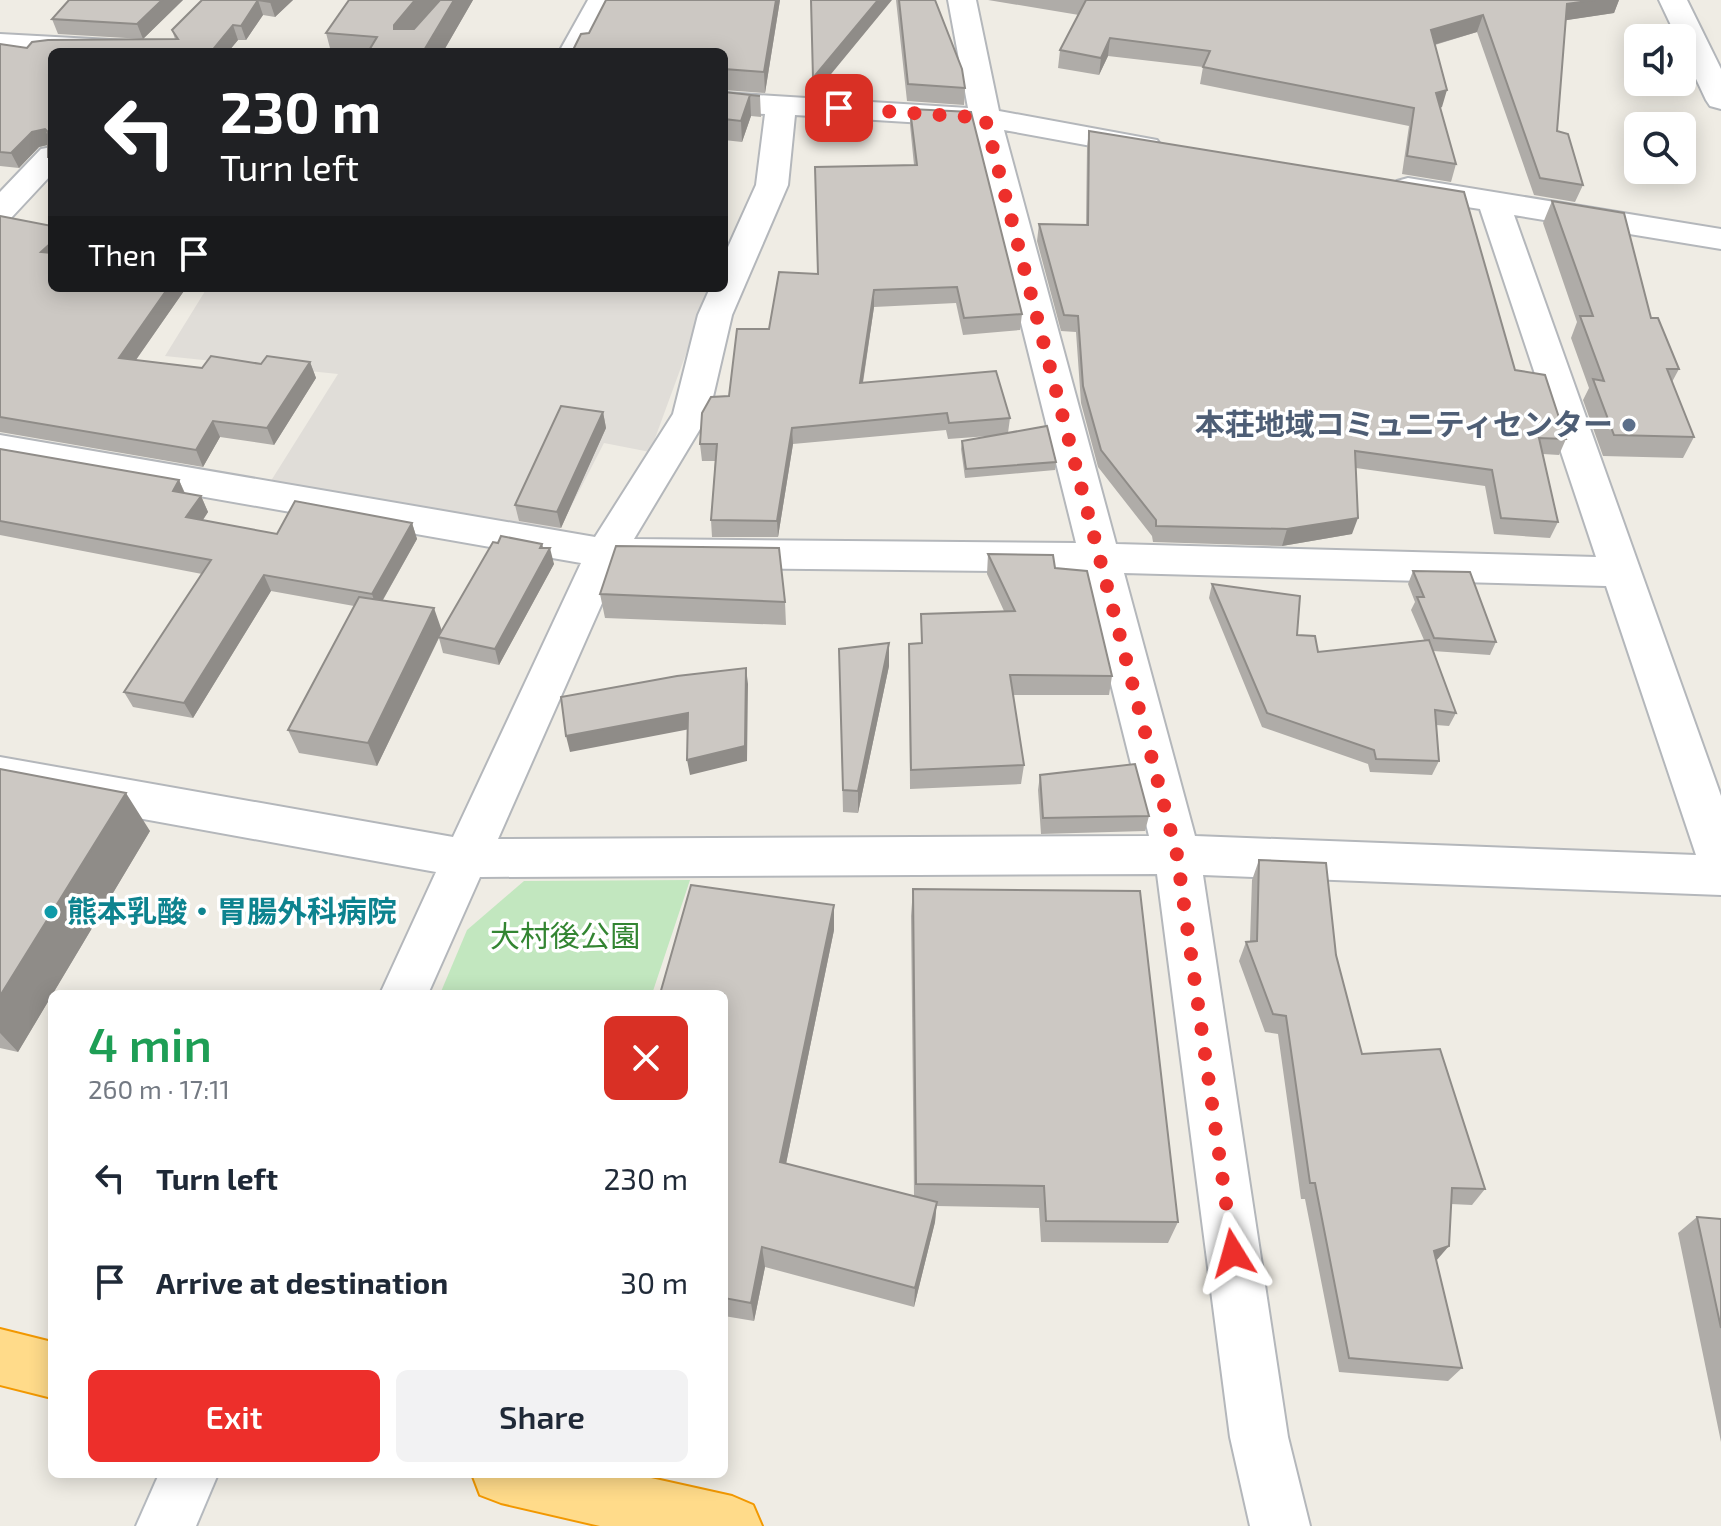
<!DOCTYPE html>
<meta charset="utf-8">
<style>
:root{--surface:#fff;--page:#f2f2f3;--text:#1f2937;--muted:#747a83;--accent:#ed2f2b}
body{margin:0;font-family:"Exo 2","Noto Sans JP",sans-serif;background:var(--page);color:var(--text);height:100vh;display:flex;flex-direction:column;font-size:30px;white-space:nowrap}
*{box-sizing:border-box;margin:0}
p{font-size:26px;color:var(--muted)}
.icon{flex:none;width:44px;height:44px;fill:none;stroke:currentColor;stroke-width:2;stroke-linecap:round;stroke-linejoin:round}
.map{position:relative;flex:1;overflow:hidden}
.panel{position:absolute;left:48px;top:990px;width:680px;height:488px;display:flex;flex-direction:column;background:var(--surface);border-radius:12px;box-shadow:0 4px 20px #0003}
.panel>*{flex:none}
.hud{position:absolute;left:48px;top:48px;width:680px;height:244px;border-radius:12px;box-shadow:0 4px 20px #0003;background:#202124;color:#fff;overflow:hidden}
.tools{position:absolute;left:1624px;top:24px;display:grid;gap:16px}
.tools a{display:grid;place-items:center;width:72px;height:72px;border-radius:12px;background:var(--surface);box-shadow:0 4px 20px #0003;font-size:40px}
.pin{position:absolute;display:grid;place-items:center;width:68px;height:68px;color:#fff;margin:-34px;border-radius:16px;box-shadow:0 4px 12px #0006}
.me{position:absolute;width:88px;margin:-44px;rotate:352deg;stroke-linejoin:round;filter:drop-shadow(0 0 6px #0008)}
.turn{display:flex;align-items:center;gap:28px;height:168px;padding:0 40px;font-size:36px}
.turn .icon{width:104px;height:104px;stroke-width:2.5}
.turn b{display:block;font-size:56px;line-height:68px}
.then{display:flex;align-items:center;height:76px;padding:0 40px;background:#0003;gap:16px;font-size:30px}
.round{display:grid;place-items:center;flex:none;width:84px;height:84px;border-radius:12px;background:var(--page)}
.summary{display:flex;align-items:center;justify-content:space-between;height:136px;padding:0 40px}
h1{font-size:48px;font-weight:600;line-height:60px;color:#1e9e55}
.primary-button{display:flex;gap:16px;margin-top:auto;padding:16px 40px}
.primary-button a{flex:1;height:92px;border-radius:12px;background:var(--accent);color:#fff;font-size:32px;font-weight:600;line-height:92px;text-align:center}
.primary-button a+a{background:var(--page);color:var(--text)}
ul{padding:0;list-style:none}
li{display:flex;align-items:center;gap:24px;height:104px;padding:0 40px}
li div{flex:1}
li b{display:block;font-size:30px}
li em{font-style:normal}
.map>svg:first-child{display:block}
.industrial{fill:#e0ddd8}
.green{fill:#c2e7bf}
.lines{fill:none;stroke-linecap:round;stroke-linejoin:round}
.street-casing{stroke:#b4b7bb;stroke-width:4}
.secondary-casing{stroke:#b5b9be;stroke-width:4}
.highway-casing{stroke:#f29800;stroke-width:4}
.street{fill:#fff;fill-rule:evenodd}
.secondary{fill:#fff;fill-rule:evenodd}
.highway{fill:#ffdb8a;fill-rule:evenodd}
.wall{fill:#afaca8}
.shaded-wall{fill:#8f8c88}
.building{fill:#ccc8c3;stroke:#8f8c88;stroke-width:2}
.route{stroke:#ed2f2b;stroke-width:14;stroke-dasharray:0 25.2}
.service-dot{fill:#5c6f8a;stroke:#fff;stroke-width:3}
.culture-dot{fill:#0f9aa8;stroke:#fff;stroke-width:3}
.labels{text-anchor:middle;stroke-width:7;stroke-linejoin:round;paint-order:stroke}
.service-label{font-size:30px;font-weight:bold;fill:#4e5e75;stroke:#fff;text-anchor:end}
.culture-label{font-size:30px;font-weight:bold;fill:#0d838f;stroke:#fff;text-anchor:start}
.park-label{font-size:30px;fill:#338532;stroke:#fff}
</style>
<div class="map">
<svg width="1721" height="1526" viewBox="0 0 1721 1526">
<rect width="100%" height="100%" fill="#efece4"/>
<path class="industrial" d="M 207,288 L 677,288 L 709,291 L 650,452 L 604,443 L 558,532 L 269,484 L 338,374 L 165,356 Z"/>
<path class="green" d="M 690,880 L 652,994 L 440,994 L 467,930 L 524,881 Z"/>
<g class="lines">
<defs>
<path id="street" d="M 588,0 L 616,0 L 589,52 L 559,52 Z
M 948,0 L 976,0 L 999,111 L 1146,138 L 1157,140 L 1162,147 L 1157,154 L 1146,156 L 1004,130 L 1116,544 L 1596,557 L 1480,209 L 1408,198 L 1397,195 L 1392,188 L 1397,181 L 1408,178 L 1721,229 L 1721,249 L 1514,215 L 1721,796 L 1721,895 L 1203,875 L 1288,1437 L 1310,1526 L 1250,1526 L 1230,1437 L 1157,874 L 480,877 L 428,994 L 380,994 L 436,872 L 0,793 L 0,757 L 453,837 L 581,563 L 0,461 L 0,435 L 595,537 L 673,414 L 698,315 L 710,288 L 724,288 L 724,256 L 756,185 L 765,114 L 724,111 L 724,93 L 968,108 ZM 795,115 L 972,126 L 1076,543 L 634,539 L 709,414 L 732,315 L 788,185 ZM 618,567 L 1083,572 L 1149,836 L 498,839 ZM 1124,573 L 1606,586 L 1696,855 L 1195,836 Z
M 1659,0 L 1687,0 L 1721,69 L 1721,109 L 1710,106 L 1706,100 L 1682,49 L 1682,38 L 1677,38 Z
M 0,34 L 166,43 L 176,46 L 181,52 L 52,52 L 52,54 L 0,52 Z
M 52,147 L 52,174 L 11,218 L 0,221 L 0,192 L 41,149 Z"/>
<path id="secondary" d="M 159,1474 L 218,1474 L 196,1526 L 136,1526 Z"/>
<path id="highway" d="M 0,1329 L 52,1342 L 52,1398 L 0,1385 Z
M 472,1474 L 633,1474 L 732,1496 L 753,1505 L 762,1526 L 600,1526 L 501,1503 L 480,1495 Z"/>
</defs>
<use href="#street" class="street-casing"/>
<use href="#secondary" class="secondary-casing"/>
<use href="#highway" class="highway-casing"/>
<use href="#street" class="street"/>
<use href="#secondary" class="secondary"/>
<use href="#highway" class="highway"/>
</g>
<path class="wall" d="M 183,0 L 143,39 L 58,34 L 52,19 Z
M 202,0 L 293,0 L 275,17 L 263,15 L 246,40 L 238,40 L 228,52 L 52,52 L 52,165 L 48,157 L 48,145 L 39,147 L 19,168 L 0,166 L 0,44 L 27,48 L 175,39 L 172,30 Z
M 349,0 L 473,0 L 443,52 L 331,52 L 326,33 Z
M 606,0 L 780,0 L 765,93 L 724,90 L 724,52 L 589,33 Z
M 896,0 L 935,0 L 965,88 L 964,105 L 907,101 Z
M 988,0 L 1619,0 L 1614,13 L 1566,20 L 1557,131 L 1583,185 L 1575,202 L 1534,195 L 1477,32 L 1435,45 L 1442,107 L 1440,108 L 1456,164 L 1451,182 L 1402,174 L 1409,126 L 1200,84 L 1203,67 L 1108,56 L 1099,75 L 1058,68 L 1060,50 L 1079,15 Z
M 724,92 L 760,96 L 761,117 L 751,116 L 742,142 L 724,140 Z
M 910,109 L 1022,314 L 1020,330 L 963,335 L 956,303 L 874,307 L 863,383 L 1010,418 L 1008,433 L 1056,462 L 1055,470 L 965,478 L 961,449 L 962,441 L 989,436 L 948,439 L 946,430 L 793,444 L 778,537 L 712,537 L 711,520 L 715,461 L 702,461 L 700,444 L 729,396 L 818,274 L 914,165 L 910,125 Z
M 1089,131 L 1515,370 L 1566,439 L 1559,455 L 1543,454 L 1558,522 L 1550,538 L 1494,534 L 1485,486 L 1356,468 L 1352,534 L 1282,546 L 1153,542 L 1152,536 L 1098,467 L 1081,403 L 1076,332 L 1061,331 L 1037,241 L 1039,224 L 1086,225 L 1087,147 Z
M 1552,201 L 1651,318 L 1679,369 L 1672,382 L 1694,437 L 1683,458 L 1603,456 L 1583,400 L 1589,388 L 1571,338 L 1577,322 L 1543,223 Z
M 0,216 L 52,288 L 186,288 L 136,360 L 202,368 L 310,362 L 316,378 L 274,445 L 220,437 L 203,467 L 0,432 Z
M 603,412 L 606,428 L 561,528 L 519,521 L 515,505 Z
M 0,449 L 179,480 L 185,493 L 201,496 L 208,512 L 203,520 L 277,534 L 412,523 L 417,539 L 383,600 L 441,631 L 498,543 L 542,544 L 543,548 L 554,564 L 499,665 L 443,653 L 439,638 L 377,766 L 299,753 L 288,730 L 354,606 L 271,591 L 193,718 L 133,707 L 124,692 L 202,574 L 0,535 Z
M 988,554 L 1055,568 L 1112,676 L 1109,695 L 1013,695 L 1024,765 L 1021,784 L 910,789 L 909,644 L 921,643 L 921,614 L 1004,611 L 987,574 Z
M 1413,571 L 1496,642 L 1490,655 L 1433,651 L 1456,713 L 1449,726 L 1436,725 L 1439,761 L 1432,775 L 1370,772 L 1368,764 L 1262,727 L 1209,598 L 1212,584 L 1297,635 L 1318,652 L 1424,640 L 1411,610 L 1415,602 L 1408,584 Z
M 600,594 L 785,602 L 786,625 L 605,618 Z
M 839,649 L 889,666 L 858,813 L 843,812 Z
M 0,769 L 150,831 L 18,1052 L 0,1048 Z
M 1040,775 L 1149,816 L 1145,831 L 1041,834 L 1038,790 Z
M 1259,860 L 1336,955 L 1362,1054 L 1485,1189 L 1472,1205 L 1451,1204 L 1436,1261 L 1462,1368 L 1448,1381 L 1339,1372 L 1305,1199 L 1301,1199 L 1278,1034 L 1265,1032 L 1239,961 L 1246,942 L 1250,941 L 1252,880 Z
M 913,889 L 1178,1222 L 1168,1243 L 1041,1242 L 1039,1208 L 936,1206 L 935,1222 L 914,1307 L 765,1267 L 754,1321 L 724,1316 L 724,994 L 834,930 L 786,1164 L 914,1196 L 911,916 Z
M 1697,1217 L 1721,1219 L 1721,1442 L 1678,1233 Z"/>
<path class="shaded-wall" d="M 162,0 L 183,0 L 143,39 L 137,24 Z
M 258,0 L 263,15 L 246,40 L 241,26 Z
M 273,0 L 293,0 L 275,17 L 270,2 Z
M 415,0 L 442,0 L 400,50 L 394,25 Z
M 454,0 L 473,0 L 443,52 L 423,52 Z
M 776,0 L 780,0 L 765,93 L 764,72 Z
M 878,0 L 892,0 L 813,96 L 813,78 Z
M 1595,0 L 1619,0 L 1614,13 L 1561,21 L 1567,4 Z
M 1483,15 L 1477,32 L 1426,47 L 1431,30 Z
M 233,25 L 238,40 L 228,52 L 211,52 Z
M 1110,38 L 1108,56 L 1099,75 L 1101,58 Z
M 1447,90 L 1442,107 L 1430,111 L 1436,93 Z
M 750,95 L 751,116 L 742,142 L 741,121 Z
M 45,129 L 51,144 L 39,147 L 19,168 L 11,153 L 32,132 Z
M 52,242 L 52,266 L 41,252 Z
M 168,288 L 186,288 L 126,374 L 119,358 Z
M 874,290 L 874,307 L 860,400 L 860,383 Z
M 310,362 L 316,378 L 274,445 L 267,428 Z
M 603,412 L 606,428 L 561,528 L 557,512 Z
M 213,421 L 220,437 L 203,467 L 196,450 Z
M 792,428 L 793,444 L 778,537 L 777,521 Z
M 179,480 L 186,497 L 173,491 Z
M 201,496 L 208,512 L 194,533 L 186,517 Z
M 1358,518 L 1352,534 L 1282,546 L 1287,529 Z
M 412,523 L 417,539 L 377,610 L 372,594 Z
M 542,544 L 545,557 L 550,548 L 554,564 L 499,665 L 495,649 Z
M 264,575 L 271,591 L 193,718 L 184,703 Z
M 434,608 L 442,631 L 377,766 L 368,743 Z
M 889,643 L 889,666 L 858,813 L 858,791 Z
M 746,668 L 748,684 L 747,761 L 690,775 L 687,760 Z
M 688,713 L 690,729 L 570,752 L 566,736 Z
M 126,793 L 150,831 L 18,1052 L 0,1033 L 0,996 Z
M 834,905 L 834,930 L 782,1183 L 780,1162 Z
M 937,1202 L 935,1222 L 914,1307 L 915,1288 Z
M 1449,1246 L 1436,1261 L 1434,1251 Z
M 762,1247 L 765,1267 L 754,1321 L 751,1303 Z"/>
<path class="building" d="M 69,0 L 162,0 L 137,24 L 52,19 Z
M 202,0 L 273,0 L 270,2 L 258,0 L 241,26 L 233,25 L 211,52 L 52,52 L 52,157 L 48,157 L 48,132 L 45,129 L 32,132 L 11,153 L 0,152 L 0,44 L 27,48 L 32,42 L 48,40 L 178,39 L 172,30 Z
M 349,0 L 415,0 L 394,25 L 394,29 L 414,29 L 440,0 L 454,0 L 423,52 L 368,52 L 377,37 L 326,33 Z
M 606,0 L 776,0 L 764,72 L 724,69 L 724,52 L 572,52 L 581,34 L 589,33 Z
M 811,0 L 878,0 L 813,78 Z
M 899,0 L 935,0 L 962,69 L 965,88 L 908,84 Z
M 1086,0 L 1595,0 L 1567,4 L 1557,131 L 1568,134 L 1583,185 L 1540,178 L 1483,15 L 1431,30 L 1447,90 L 1436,93 L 1456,164 L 1407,156 L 1414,108 L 1203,67 L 1210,51 L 1110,38 L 1101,58 L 1060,50 Z
M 724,92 L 760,96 L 750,95 L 741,121 L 724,119 Z
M 910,109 L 971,112 L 1022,314 L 964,318 L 957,287 L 874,290 L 860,383 L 996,371 L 1010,418 L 949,423 L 947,413 L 792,428 L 777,521 L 711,520 L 717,444 L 700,444 L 702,413 L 711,397 L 729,396 L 737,329 L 769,329 L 779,272 L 818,274 L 815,167 L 917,165 Z
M 1089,131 L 1464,192 L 1515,370 L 1545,375 L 1566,439 L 1539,438 L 1558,522 L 1501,518 L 1492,470 L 1355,451 L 1358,518 L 1287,529 L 1156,526 L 1156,520 L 1101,450 L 1083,386 L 1078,316 L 1064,315 L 1039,224 L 1088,225 Z
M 1552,201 L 1624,213 L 1651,318 L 1658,318 L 1679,369 L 1667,369 L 1694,437 L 1614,435 L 1593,379 L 1604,381 L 1580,316 L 1593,316 Z
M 0,216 L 52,226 L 52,242 L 41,252 L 52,253 L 52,288 L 168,288 L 119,358 L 202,368 L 211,356 L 261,364 L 267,356 L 310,362 L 267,428 L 213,421 L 196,450 L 0,417 Z
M 561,406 L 603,412 L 557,512 L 515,505 Z
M 1047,426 L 1056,462 L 966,469 L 962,441 Z
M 0,449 L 179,480 L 173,491 L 201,496 L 186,517 L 277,534 L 295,501 L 412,523 L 372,594 L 264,575 L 184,703 L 124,692 L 211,560 L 0,521 Z
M 501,536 L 542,544 L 540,548 L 550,548 L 495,649 L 438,637 L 493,542 L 498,543 Z
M 616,546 L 779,548 L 785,602 L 600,594 Z
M 988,554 L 1053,555 L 1055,568 L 1087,571 L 1112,676 L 1010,675 L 1024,765 L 911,770 L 909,644 L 922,643 L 921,614 L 1015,611 Z
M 1413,571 L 1470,572 L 1496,642 L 1434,638 L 1417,597 L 1424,597 Z
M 1212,584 L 1300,596 L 1297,635 L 1315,636 L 1318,652 L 1429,640 L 1456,713 L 1435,710 L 1439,761 L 1376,759 L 1374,750 L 1267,713 Z
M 359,597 L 434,608 L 368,743 L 288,730 Z
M 889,643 L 858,791 L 843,790 L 839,649 Z
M 746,668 L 745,746 L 687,760 L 688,713 L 566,736 L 561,697 L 677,676 Z
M 1135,764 L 1149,816 L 1043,818 L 1040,775 Z
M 0,769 L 126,793 L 0,996 Z
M 1259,860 L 1326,863 L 1336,955 L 1362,1054 L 1440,1049 L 1485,1189 L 1452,1188 L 1449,1246 L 1434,1251 L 1462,1368 L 1349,1358 L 1315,1183 L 1310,1183 L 1286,1016 L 1273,1014 L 1246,942 L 1257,941 Z
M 691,885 L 834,905 L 780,1162 L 937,1202 L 915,1288 L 762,1247 L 751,1303 L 724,1298 L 724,994 L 660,994 Z
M 913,889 L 1140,891 L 1178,1222 L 1046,1221 L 1044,1186 L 916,1184 Z
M 1697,1217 L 1721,1219 L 1721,1328 Z"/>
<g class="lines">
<path class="route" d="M 839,108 L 985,118 L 1177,855 L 1233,1253"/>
</g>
<circle class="service-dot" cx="1629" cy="425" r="8"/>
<circle class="culture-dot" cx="51" cy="912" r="8"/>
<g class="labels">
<g class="service-label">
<text x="1613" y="435">本荘地域コミュニティセンター</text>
</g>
<g class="culture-label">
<text x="67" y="922">熊本乳酸・胃腸外科病院</text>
</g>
<g class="park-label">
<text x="565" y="947">大村後公園</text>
</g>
</g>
</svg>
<div class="tools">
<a><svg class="icon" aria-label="sound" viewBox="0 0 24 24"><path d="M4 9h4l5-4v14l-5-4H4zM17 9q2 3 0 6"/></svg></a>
<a><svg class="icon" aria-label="search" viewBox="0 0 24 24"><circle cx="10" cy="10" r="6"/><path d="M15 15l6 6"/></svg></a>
</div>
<div class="pin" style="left:839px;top:108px;background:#d93025"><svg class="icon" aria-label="arrive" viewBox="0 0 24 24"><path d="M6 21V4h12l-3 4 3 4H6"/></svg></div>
<svg class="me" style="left:1233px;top:1253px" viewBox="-20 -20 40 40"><path d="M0-17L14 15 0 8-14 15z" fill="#ed2f2b" stroke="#fff" stroke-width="4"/></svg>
<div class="hud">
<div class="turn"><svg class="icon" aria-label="left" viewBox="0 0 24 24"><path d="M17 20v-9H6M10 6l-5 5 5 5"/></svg><div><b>230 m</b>Turn left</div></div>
<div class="then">Then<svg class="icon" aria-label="arrive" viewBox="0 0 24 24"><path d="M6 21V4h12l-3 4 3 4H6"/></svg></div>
</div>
<section class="panel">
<div class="summary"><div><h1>4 min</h1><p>260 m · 17:11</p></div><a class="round" style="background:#d93025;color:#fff"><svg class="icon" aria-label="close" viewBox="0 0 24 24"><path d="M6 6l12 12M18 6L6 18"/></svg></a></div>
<ul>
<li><svg class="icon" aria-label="left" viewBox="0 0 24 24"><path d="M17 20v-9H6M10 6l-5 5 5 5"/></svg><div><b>Turn left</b></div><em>230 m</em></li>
<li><svg class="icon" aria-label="arrive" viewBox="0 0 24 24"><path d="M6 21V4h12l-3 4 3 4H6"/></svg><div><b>Arrive at destination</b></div><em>30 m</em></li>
</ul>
<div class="primary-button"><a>Exit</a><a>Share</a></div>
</section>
</div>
